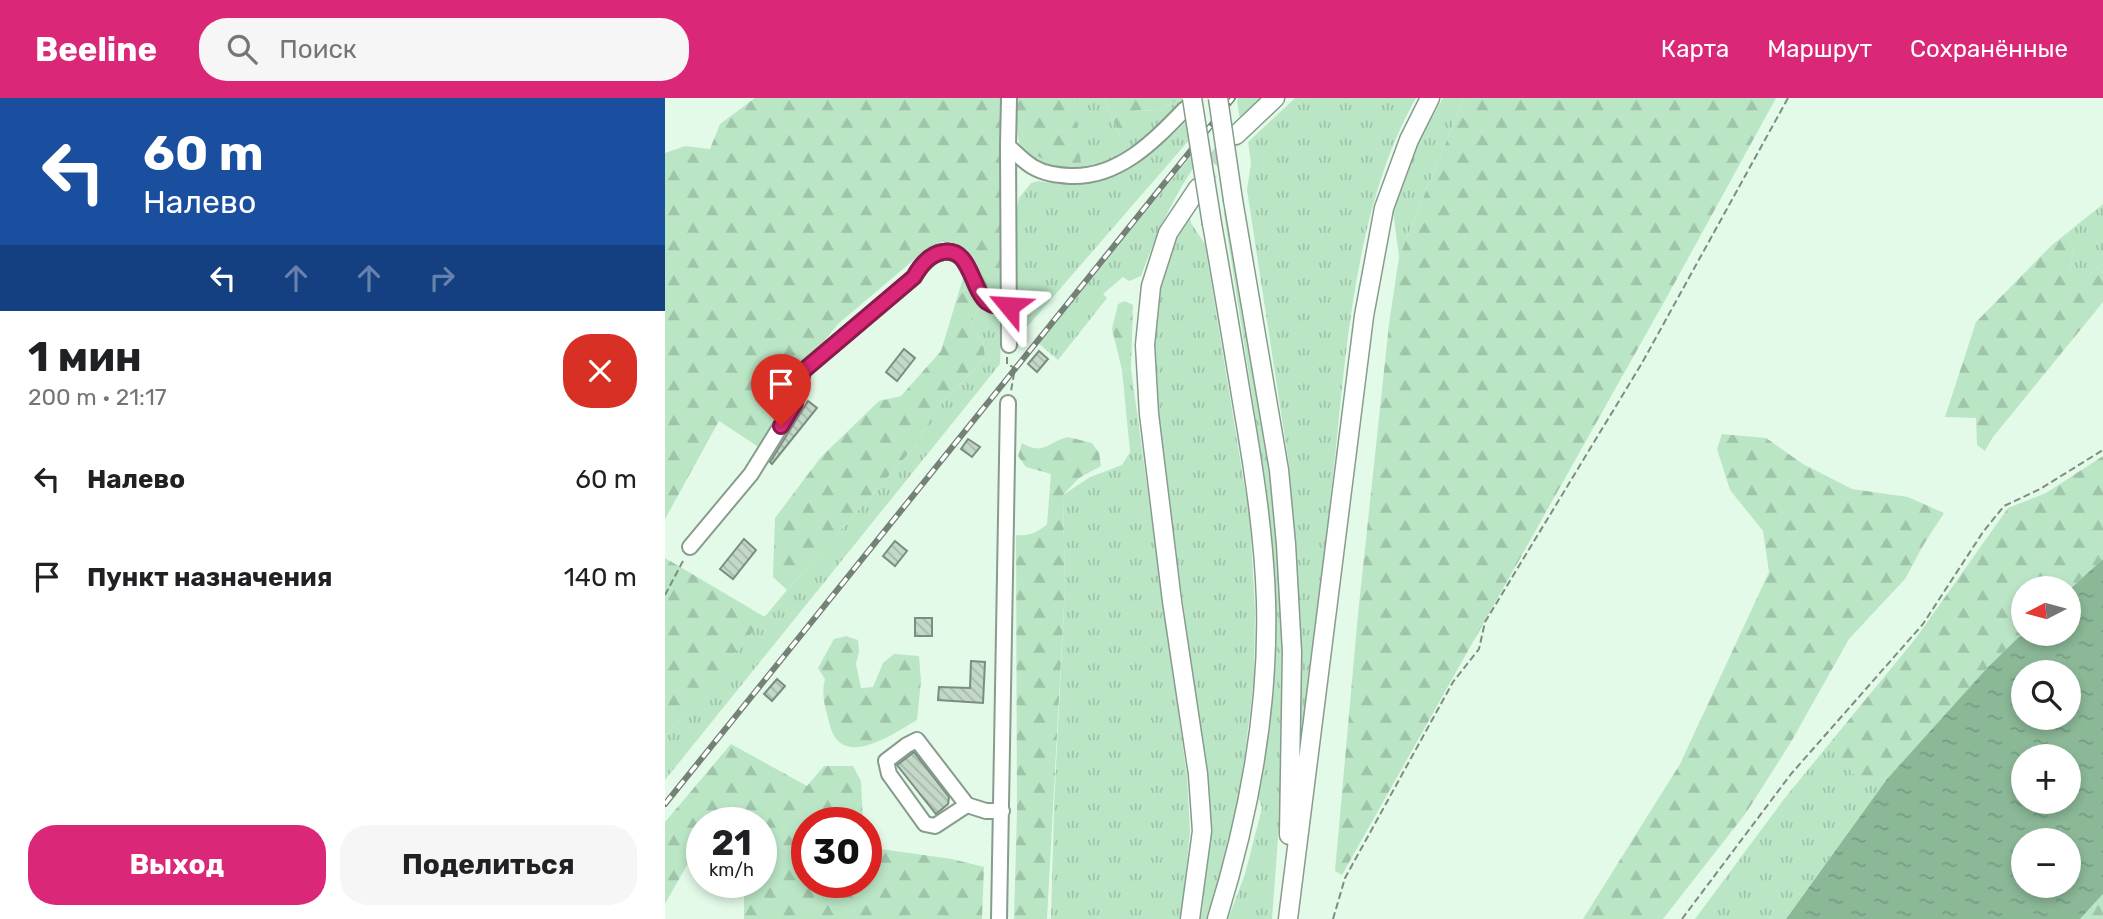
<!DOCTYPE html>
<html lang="ru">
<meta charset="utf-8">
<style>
:root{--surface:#fff;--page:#f6f6f6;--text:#202124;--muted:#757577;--accent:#db2777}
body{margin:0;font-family:Rubik,sans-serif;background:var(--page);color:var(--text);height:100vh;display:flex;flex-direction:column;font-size:26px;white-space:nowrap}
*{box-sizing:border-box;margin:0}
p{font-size:23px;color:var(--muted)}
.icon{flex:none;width:38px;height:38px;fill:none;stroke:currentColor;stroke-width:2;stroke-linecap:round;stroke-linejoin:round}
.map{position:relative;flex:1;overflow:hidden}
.drawer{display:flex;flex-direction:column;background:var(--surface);width:665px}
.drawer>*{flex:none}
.hud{background:#1a4fa0;color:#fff;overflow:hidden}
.needle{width:46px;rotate:264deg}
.tools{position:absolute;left:1346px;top:478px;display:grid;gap:14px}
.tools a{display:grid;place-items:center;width:70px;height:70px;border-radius:50%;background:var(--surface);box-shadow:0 4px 10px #0003;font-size:35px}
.speed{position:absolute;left:21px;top:709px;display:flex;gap:14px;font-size:35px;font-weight:700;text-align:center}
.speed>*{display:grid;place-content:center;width:91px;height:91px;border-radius:50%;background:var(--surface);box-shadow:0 4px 10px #0003;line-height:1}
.speed small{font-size:18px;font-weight:400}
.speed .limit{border:10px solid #d22;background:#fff;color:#111}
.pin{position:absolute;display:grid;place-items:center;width:60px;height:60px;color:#fff;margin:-72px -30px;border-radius:50% 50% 50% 0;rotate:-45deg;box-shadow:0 0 7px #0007}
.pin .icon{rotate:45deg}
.me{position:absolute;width:77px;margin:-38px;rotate:297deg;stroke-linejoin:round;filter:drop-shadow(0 0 5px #0008)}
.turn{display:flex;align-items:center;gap:24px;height:147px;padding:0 28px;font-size:32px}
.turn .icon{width:91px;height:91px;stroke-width:2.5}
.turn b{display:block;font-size:49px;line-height:60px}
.lanes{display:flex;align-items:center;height:66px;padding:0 28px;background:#0003;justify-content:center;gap:35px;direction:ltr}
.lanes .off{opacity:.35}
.round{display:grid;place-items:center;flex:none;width:74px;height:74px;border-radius:28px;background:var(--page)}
.summary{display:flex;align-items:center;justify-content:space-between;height:119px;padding:0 28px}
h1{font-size:42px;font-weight:700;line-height:52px}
.cta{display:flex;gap:14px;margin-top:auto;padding:14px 28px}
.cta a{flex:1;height:80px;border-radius:28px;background:var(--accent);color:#fff;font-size:28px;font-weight:700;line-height:80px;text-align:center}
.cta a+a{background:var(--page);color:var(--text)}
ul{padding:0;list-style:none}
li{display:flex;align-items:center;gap:21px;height:98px;padding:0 28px}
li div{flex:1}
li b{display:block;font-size:26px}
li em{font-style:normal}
header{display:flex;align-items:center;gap:42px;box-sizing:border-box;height:98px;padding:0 35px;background:var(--accent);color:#fff}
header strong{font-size:33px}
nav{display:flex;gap:38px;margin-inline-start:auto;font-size:24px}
.search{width:490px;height:63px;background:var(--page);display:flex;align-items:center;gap:18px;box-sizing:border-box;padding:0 24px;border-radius:28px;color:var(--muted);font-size:26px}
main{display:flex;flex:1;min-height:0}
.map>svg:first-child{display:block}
.grass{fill:url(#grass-tufts)}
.forest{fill:url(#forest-firs)}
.water{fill:url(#water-ripples);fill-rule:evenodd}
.building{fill:url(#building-back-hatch);stroke:#7a8e7f;stroke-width:2}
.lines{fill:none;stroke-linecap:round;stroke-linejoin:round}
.major-tunnel{stroke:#c3d7c7;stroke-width:18;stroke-dasharray:18 9;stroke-linecap:butt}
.minor-casing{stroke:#879c8c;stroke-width:18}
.major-casing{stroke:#879c8c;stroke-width:21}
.path{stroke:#7e8d81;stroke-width:2;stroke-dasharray:7 3.5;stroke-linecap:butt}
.minor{stroke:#fff;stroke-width:14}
.major{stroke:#fff;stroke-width:18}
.rail-casing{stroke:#738176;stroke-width:6}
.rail{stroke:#fff;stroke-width:3.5;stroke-dasharray:10;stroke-linecap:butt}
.major-bridge-casing{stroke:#879c8c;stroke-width:21;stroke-linecap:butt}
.major-bridge{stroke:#fff;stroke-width:18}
.route-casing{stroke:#8e194d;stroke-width:18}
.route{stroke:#db2777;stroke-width:12}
</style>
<header>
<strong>Beeline</strong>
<div class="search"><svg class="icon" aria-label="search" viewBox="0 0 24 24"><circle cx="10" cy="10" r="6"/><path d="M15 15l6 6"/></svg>Поиск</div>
<nav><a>Карта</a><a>Маршрут</a><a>Сохранённые</a></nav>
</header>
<main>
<section class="drawer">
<div class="hud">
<div class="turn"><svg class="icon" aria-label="left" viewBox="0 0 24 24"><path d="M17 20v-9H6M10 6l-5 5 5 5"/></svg><div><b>60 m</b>Налево</div></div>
<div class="lanes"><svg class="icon" aria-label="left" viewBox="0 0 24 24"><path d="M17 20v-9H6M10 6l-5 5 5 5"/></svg><svg class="icon off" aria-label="ahead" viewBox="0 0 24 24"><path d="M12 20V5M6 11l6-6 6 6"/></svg><svg class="icon off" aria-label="ahead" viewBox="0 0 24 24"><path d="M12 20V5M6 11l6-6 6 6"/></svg><svg class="icon off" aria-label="right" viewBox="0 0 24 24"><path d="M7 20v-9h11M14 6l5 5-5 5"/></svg></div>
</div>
<div class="summary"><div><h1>1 мин</h1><p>200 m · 21:17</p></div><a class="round" style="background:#d93025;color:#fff"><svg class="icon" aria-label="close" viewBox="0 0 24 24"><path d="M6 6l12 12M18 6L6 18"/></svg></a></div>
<ul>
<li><svg class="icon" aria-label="left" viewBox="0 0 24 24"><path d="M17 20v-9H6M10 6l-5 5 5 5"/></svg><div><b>Налево</b></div><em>60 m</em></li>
<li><svg class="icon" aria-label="arrive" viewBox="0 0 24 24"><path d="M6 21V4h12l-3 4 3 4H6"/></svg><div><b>Пункт назначения</b></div><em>140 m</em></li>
</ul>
<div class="cta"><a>Выход</a><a>Поделиться</a></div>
</section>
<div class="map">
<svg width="1438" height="821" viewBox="0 0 1438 821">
<defs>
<pattern id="grass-tufts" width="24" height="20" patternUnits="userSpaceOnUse" patternTransform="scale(1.75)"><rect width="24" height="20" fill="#bbe6c6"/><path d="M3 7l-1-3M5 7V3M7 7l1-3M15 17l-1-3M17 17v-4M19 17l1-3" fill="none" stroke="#9fc4a9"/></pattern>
<pattern id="forest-firs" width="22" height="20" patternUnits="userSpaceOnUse" patternTransform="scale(1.75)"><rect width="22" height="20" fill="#bbe6c6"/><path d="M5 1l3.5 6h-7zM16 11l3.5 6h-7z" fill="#9fc4a9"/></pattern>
<pattern id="water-ripples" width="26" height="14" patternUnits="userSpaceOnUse" patternTransform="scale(1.75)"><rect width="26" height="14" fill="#8bb897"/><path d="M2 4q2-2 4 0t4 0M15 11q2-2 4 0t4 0" fill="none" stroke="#769d81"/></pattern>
<pattern id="building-back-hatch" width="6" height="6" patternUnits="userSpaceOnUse" patternTransform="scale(1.75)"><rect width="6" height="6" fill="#c3d8c8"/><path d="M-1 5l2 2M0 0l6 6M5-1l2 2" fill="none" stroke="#a6b8aa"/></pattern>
</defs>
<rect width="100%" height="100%" fill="#e4fae9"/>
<path class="grass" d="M 409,0 L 439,0 L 455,38 L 472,12 L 495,13 L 515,0 L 519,0 L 520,8 L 451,60 L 416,72 L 390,72 L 370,63 L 354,45 L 351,23 L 360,42 L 415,66 Z
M 573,0 L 599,0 L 575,23 L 572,2 Z
M 630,0 L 751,0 C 692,104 682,242 670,359 C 658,466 647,573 636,680 L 636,527 L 624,367 L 582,92 L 586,65 L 583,44 Z
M 778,0 L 799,0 L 734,159 L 728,113 L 753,44 Z
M 522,23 L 525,41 L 349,244 L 349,124 L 354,100 L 366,85 L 373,83 L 386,85 L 414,86 L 436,82 L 459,73 L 495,48 Z
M 527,57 L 529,69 C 505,105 491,138 476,178 L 464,183 L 458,179 L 438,196 L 442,200 L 393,262 L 373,245 Z
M 1438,106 L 1438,173 L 1432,169 L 1417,186 L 1403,176 L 1409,152 L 1402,135 Z
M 562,112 L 607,386 L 614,464 L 617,540 L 615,713 L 607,821 L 563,821 L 580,776 L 597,710 L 593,698 L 603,633 L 610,540 L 608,463 L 601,387 L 559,116 Z
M 524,114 L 526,125 L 540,146 L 585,422 L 590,513 L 589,581 L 575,697 L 560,771 L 543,821 L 534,821 L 537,814 L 545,732 L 541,676 L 493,317 L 488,247 L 493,188 L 507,139 Z
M 316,208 L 337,219 L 335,266 L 0,682 L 0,639 L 122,492 L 253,345 L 264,319 L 320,260 L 319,247 L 305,223 Z
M 466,271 L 522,678 L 525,734 L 517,812 L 515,821 L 386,821 L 389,707 L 400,489 L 398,397 L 425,379 L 457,367 L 465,354 L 457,272 Z
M 1164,646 L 1195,683 L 1222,681 L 1121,821 L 1030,821 L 1119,701 Z"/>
<path class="forest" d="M 90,0 L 337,0 L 336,189 L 316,208 L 305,223 L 319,247 L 320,260 L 264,319 L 253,345 L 122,492 L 108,479 L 110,420 L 156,359 L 214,303 L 236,298 L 276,253 L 305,157 L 278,143 L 251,160 L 173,226 L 125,286 L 95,350 L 54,323 L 0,421 L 0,55 L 20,48 L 45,51 L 55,26 Z
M 351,0 L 409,0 L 416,66 L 397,67 L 374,59 L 360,42 L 351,23 Z
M 439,0 L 515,0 L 495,13 L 472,12 L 470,31 L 455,38 Z
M 799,0 L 1111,0 L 1003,197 L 677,777 L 670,773 L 693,516 L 724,226 L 734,159 Z
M 1402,135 L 1409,152 L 1403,176 L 1417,186 L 1432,169 L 1438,173 L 1438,204 L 1328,339 L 1320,353 L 1312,347 L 1311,320 L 1280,319 L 1311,224 L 1387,147 Z
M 460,203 L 468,207 L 466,271 L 457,272 L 447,231 L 453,206 Z
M 1057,336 L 1101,340 L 1138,366 L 1187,391 L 1243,399 L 1279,415 L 1259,446 L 1240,481 L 1184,541 L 1126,644 L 1081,715 L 998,821 L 918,821 L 1015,666 L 1104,474 L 1098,433 L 1065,392 L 1052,351 Z
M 403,339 L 427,345 L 434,355 L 436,368 L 414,380 L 398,397 L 400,489 L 382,821 L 349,821 L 352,714 L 351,437 C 365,438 372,435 382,426 L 386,376 L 361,369 L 353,358 L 357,345 C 379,358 382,344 403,339 Z
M 1438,358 L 1438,461 L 1404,492 L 1404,490 L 1358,490 L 1358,535 L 1322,570 L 1222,681 L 1195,684 L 1164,646 L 1251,540 L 1343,410 L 1381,395 Z
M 0,460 L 100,519 L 0,639 Z
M 181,538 L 193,542 L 194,554 L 191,566 L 196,590 L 208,589 L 218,565 L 229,556 L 254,558 L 256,583 L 252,622 C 226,637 175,674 164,624 C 160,609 156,596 160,581 L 153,570 L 169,541 Z
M 66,646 L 142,688 L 159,668 L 188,668 L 196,683 L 198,724 L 142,724 L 142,784 L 201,784 L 201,749 L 287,761 L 319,769 L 317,821 L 79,821 L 79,798 L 88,784 L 96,784 L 96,724 L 37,724 L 37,762 L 22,767 L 0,806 L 0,724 Z
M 1438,796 L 1438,821 L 1415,821 Z"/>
<path class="water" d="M 1438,461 L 1438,796 L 1415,821 L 1121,821 L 1222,681 L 1322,570 L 1358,535 L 1404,536 L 1404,492 ZM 1358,574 L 1404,574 L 1404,620 L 1358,620 ZM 1358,658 L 1404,658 L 1404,704 L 1358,704 ZM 1358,742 L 1404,742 L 1404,788 L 1358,788 Z"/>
<path class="building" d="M 239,251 L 250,260 L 232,283 L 221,274 Z
M 374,253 L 383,261 L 372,274 L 363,266 Z
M 143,303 L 152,310 L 107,366 L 105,364 Z
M 303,341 L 315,349 L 307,359 L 296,351 Z
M 79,441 L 91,452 L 68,481 L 55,471 Z
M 230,443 L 242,453 L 230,468 L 218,458 Z
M 250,520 L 267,520 L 267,538 L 250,538 Z
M 306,563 L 320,564 L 318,605 L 273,602 L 274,589 L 305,590 Z
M 112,581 L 120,588 L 107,603 L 99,596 Z
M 249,654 L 284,699 L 283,706 L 271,716 L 232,667 Z"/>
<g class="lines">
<path class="major-tunnel" d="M 534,88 L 566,42"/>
<defs>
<path id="minor" d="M 344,0 L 343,48 C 351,55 359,64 368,69 C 380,76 392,77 405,78 C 454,80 489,43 520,11
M 343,48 L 344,247
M 25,449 L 86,376 L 130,305 L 138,273 L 249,179 C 255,169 265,156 278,154 C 305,149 306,191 322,204 C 329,209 336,208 344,208
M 302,707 L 270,728 L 260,726 L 224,676 L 221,663 L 242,647 L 252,642 L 302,707 L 321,713 L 337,713
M 334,821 L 343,305"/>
<path id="major" d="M 571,37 L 610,0
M 568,102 L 614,372 L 621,446 L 627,554 L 624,737
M 547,126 C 558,187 568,248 578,309 C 589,373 599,438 601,503 C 604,611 584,718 552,821
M 525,821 L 537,733 L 533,676 L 507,503 L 484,316 L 480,247 L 486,188 L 503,135 L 533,90
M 623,821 L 699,218 L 719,110 L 744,42 L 765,0"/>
</defs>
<use href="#minor" class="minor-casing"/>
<use href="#major" class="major-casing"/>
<path class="path" d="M 342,259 L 342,266 L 350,270 L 346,293
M 0,497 L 19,461
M 668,821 L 680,780 L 788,584 L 814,551 L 820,524 L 977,265 L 1123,0
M 1017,821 L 1126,676 L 1258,526 L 1318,434 L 1339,408 L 1375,391 L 1438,352"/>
<use href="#minor" class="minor"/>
<use href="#major" class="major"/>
<defs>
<path id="rail" d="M 0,706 L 568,0"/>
</defs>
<use href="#rail" class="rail-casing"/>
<use href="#rail" class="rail"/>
<defs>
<path id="major-bridge" d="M 527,0 L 547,126
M 553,0 L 568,102"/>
</defs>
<use href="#major-bridge" class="major-bridge-casing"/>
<use href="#major-bridge" class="major-bridge"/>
</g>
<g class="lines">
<defs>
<path id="route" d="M 116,328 L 130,305 L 138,273 L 249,179 C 255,168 265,156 278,154 C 306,149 306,191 322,204 C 329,209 336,208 344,208"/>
</defs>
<use href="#route" class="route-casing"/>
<use href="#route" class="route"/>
</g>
</svg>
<div class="tools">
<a><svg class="needle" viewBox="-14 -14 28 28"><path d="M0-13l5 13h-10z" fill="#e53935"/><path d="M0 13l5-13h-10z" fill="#757577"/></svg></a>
<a><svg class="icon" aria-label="search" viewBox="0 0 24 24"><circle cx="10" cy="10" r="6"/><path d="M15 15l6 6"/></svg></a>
<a>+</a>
<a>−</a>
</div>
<div class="speed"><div>21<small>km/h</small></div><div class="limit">30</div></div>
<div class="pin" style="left:116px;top:328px;background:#d93025"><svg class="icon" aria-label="arrive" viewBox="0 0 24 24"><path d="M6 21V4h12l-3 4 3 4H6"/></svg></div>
<svg class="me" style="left:344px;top:208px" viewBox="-20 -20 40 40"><path d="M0-17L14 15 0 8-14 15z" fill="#db2777" stroke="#fff" stroke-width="4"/></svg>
</div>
</main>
